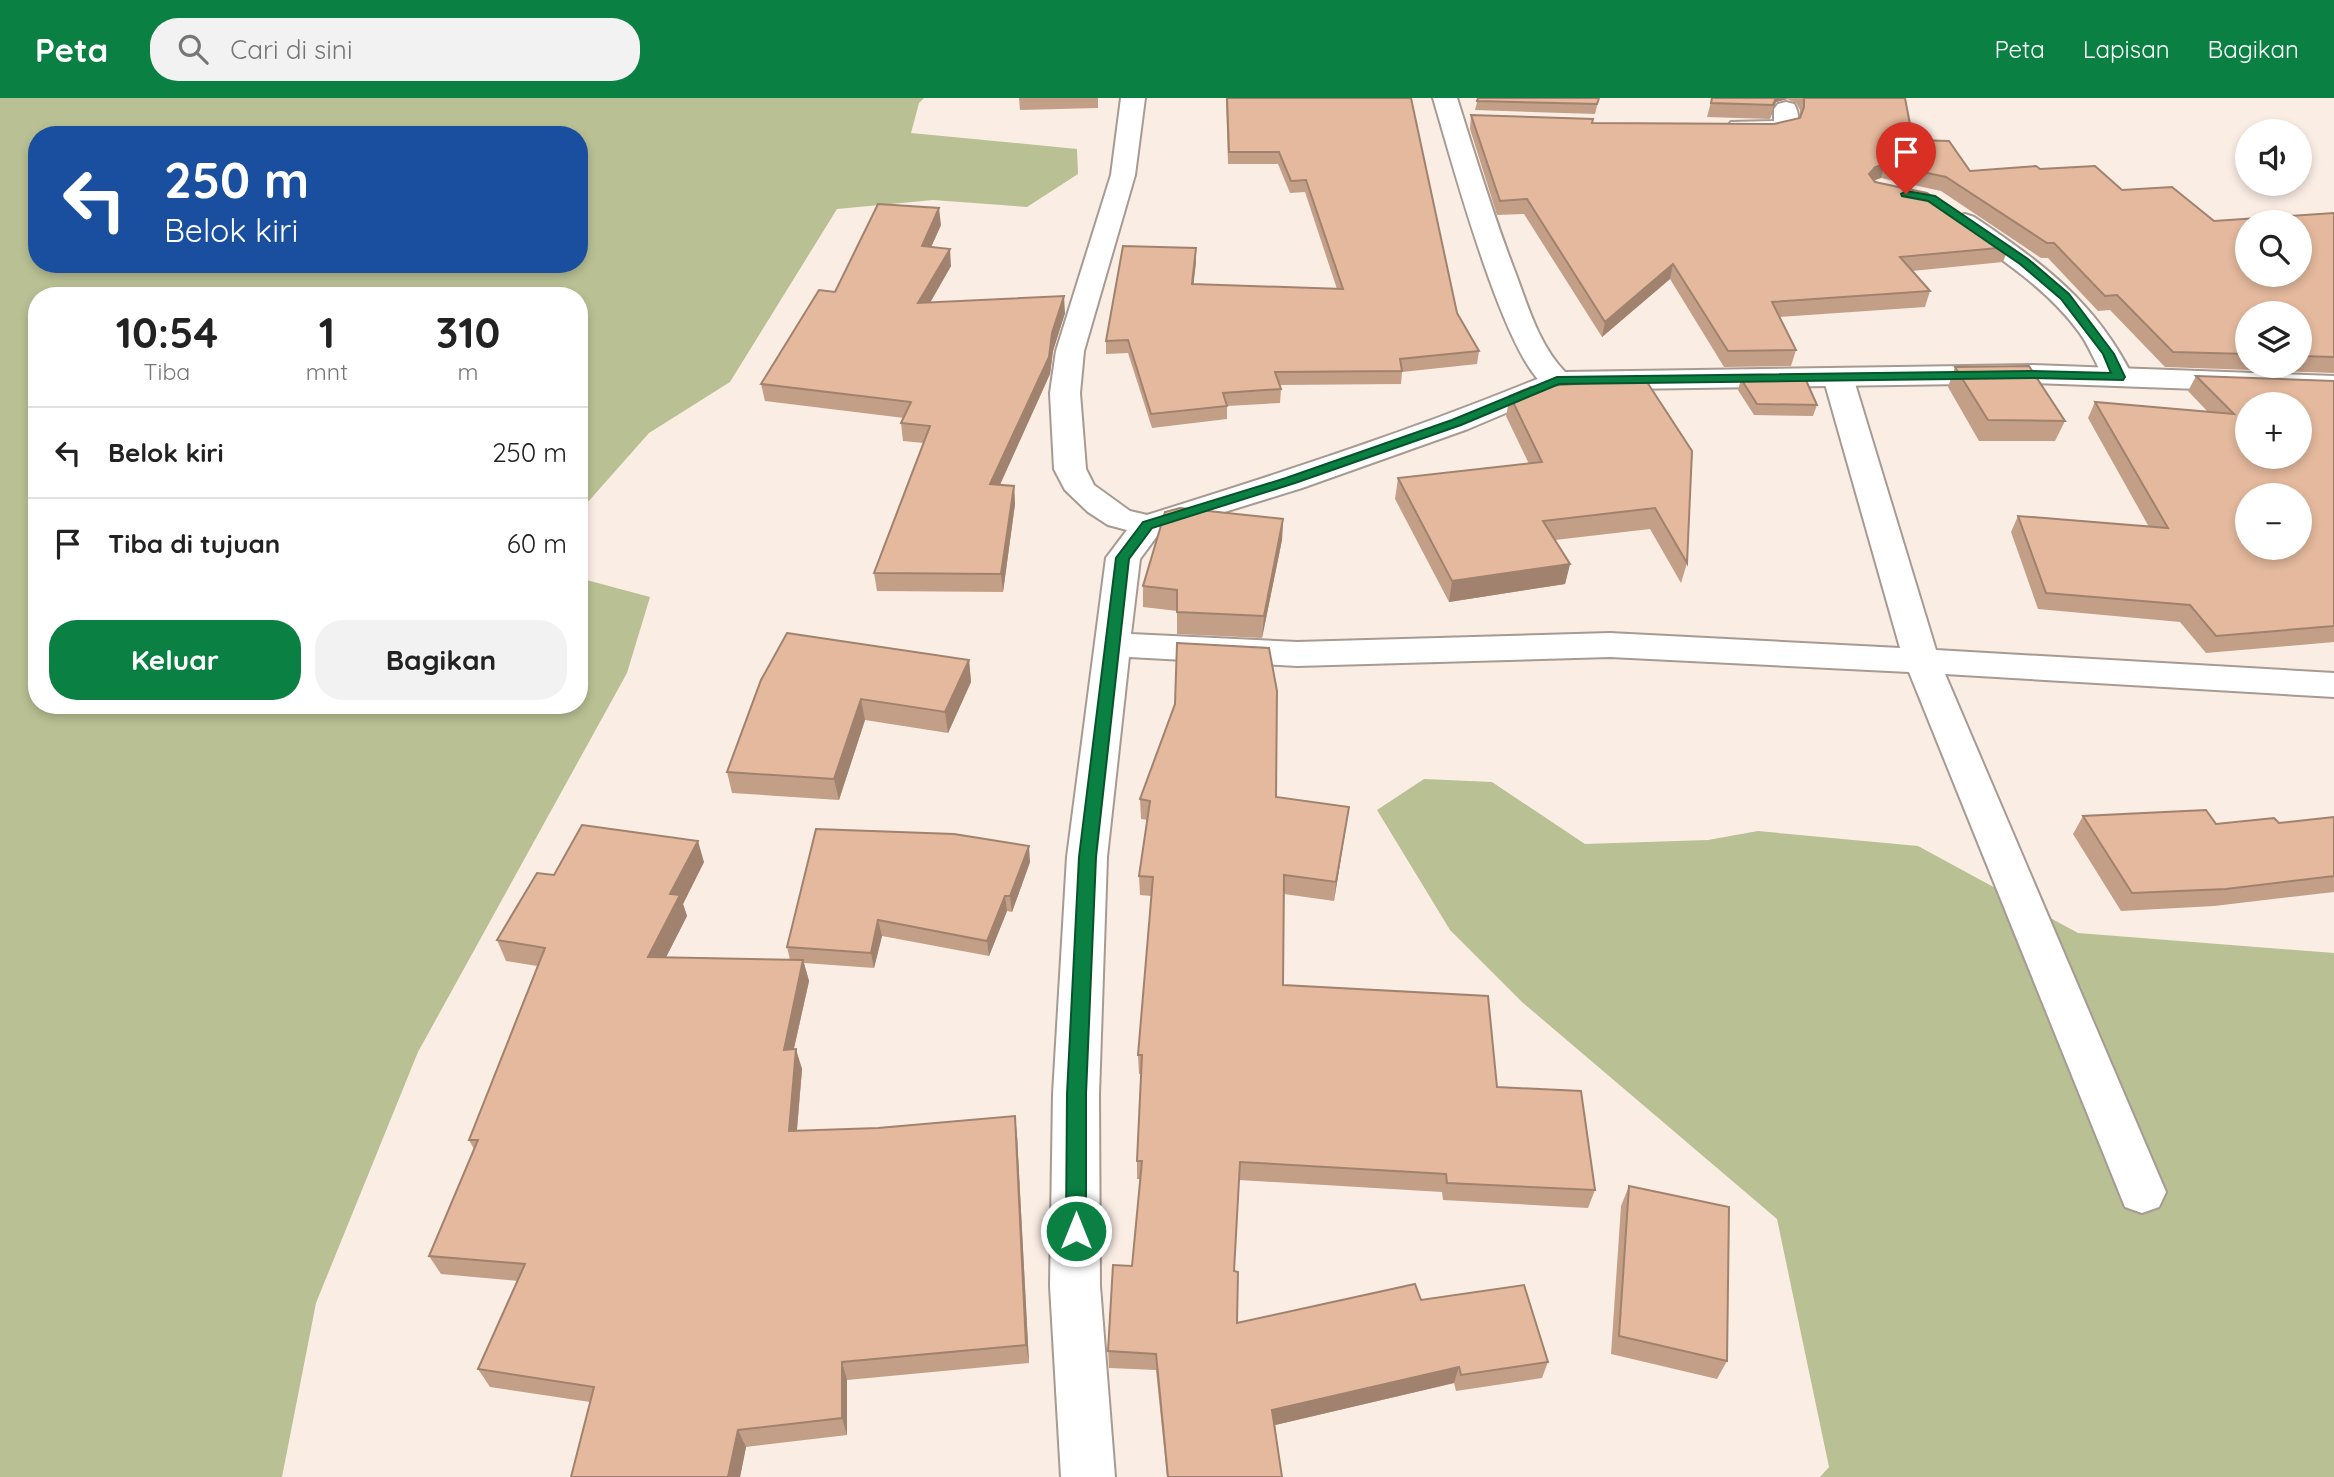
<!DOCTYPE html>
<html lang="id">
<meta charset="utf-8">
<style>
:root{--surface:#fff;--page:#f2f2f2;--text:#222;--muted:#767676;--line:#e0e0e0;--accent:#0b8043}
body{margin:0;font-family:Quicksand,sans-serif;background:var(--page);color:var(--text);height:100vh;display:flex;flex-direction:column;font-size:26px;white-space:nowrap}
*{box-sizing:border-box;margin:0}
p{font-size:23px;color:var(--muted)}
.icon{flex:none;width:38px;height:38px;fill:none;stroke:currentColor;stroke-width:2;stroke-linecap:round;stroke-linejoin:round}
.map{position:relative;flex:1;overflow:hidden}
.details{position:absolute;left:28px;top:189px;width:560px;height:427px;display:flex;flex-direction:column;background:var(--surface);border-radius:28px;box-shadow:0 4px 10px #0003}
.details>*{flex:none}
.banner{position:absolute;left:28px;top:28px;width:560px;height:147px;border-radius:28px;box-shadow:0 4px 10px #0003;background:#1a4fa0;color:#fff;overflow:hidden}
.controls{position:absolute;left:2235px;top:21px;display:grid;gap:14px}
.controls a{display:grid;place-items:center;width:77px;height:77px;border-radius:50%;background:var(--surface);box-shadow:0 4px 10px #0003;font-size:35px}
.pin{position:absolute;display:grid;place-items:center;width:60px;height:60px;color:#fff;margin:-72px -30px;border-radius:50% 50% 50% 0;rotate:-45deg;box-shadow:0 0 7px #0007}
.pin .icon{rotate:45deg}
.me{position:absolute;width:77px;margin:-38px;rotate:0deg;stroke-linejoin:round;filter:drop-shadow(0 0 5px #0008)}
.turn{display:flex;align-items:center;gap:24px;height:147px;padding:0 21px;font-size:32px}
.turn .icon{width:91px;height:91px;stroke-width:2.5}
.turn b{display:block;font-size:49px;line-height:60px}
.eta{display:flex;justify-content:space-evenly;align-items:center;height:119px;text-align:center}
.eta b{font-size:42px;font-weight:700;line-height:49px}
.action{display:flex;gap:14px;margin-top:auto;padding:14px 21px}
.action a{flex:1;height:80px;border-radius:28px;background:var(--accent);color:#fff;font-size:28px;font-weight:700;line-height:80px;text-align:center}
.action a+a{background:var(--page);color:var(--text)}
ul{padding:0;list-style:none}
li{display:flex;align-items:center;gap:21px;height:91px;padding:0 21px;border-top:2px solid var(--line)}
li div{flex:1}
li b{display:block;font-size:26px}
li em{font-style:normal}
header{display:flex;align-items:center;gap:42px;box-sizing:border-box;height:98px;padding:0 35px;background:var(--accent);color:#fff}
header strong{font-size:33px}
nav{display:flex;gap:38px;margin-inline-start:auto;font-size:24px}
.search{width:490px;height:63px;background:var(--page);display:flex;align-items:center;gap:18px;box-sizing:border-box;padding:0 24px;border-radius:28px;color:var(--muted);font-size:26px}
.map>svg:first-child{display:block}
.forest{fill:#b9c093;fill-rule:evenodd}
.lines{fill:none;stroke-linecap:round;stroke-linejoin:round}
.minor-casing{stroke:#a69a92;stroke-width:4}
.secondary-casing{stroke:#a69a92;stroke-width:4}
.minor{fill:#fff;fill-rule:evenodd}
.secondary{fill:#fff;fill-rule:evenodd}
.wall{fill:#c49f87;fill-rule:evenodd}
.shaded-wall{fill:#a0826e}
.building{fill:#e4b99d;stroke:#a0826e;stroke-width:2;fill-rule:evenodd}
.route{fill:#0b8043;stroke:#07532c;stroke-width:2}
</style>
<header>
<strong>Peta</strong>
<div class="search"><svg class="icon" aria-label="search" viewBox="0 0 24 24"><circle cx="10" cy="10" r="6"/><path d="M15 15l6 6"/></svg>Cari di sini</div>
<nav><a>Peta</a><a>Lapisan</a><a>Bagikan</a></nav>
</header>
<div class="map">
<svg width="2334" height="1379" viewBox="0 0 2334 1379">
<rect width="100%" height="100%" fill="#faede4"/>
<path class="forest" d="M 0,0 L 924,0 L 919,5 L 911,35 L 1077,51 L 1078,76 L 1027,109 L 933,102 L 837,111 L 730,284 L 649,335 L 579,414 L 579,198 L 37,198 L 37,607 L 579,607 L 579,480 L 650,499 L 627,575 L 418,954 L 316,1205 L 282,1379 L 0,1379 ZM 37,37 L 579,37 L 579,166 L 37,166 Z
M 1424,681 L 1492,684 L 1585,746 L 1708,742 L 1758,733 L 1918,748 L 2078,835 L 2334,855 L 2334,1379 L 1820,1379 L 1829,1369 L 1777,1121 L 1522,904 L 1450,832 L 1377,712 Z"/>
<g class="lines">
<defs>
<path id="minor" d="M 1121,0 L 1145,0 L 1135,77 L 1084,253 L 1080,295 L 1086,371 L 1094,387 L 1130,413 L 1147,417 C 1282,375 1416,331 1547,277 L 1557,274 L 1567,277 L 1572,283 L 1567,289 L 1468,331 L 1302,390 L 1160,434 L 1140,461 L 1131,536 L 1297,544 L 1610,535 L 1900,550 L 1823,279 L 1828,273 L 1838,270 L 1848,273 L 1853,279 L 1936,552 L 2334,575 L 2334,599 L 1945,576 L 2166,1094 L 2159,1109 L 2142,1115 L 2125,1109 L 1909,574 L 1610,559 L 1297,568 L 1129,559 L 1107,759 L 1099,996 L 1100,1188 L 1115,1379 L 1061,1379 L 1050,1188 L 1053,996 L 1067,759 L 1106,460 L 1127,432 L 1108,427 L 1088,414 L 1065,392 L 1054,371 L 1050,295 L 1056,253 L 1111,77 Z
M 1786,4 L 1794,6 C 1799,14 1800,25 1794,33 C 1773,38 1752,39 1731,34 L 1727,29 L 1731,24 L 1774,23 L 1774,11 L 1778,6 Z
M 1965,116 L 1974,119 C 2042,165 2095,203 2133,279 L 2128,285 L 2118,288 L 2108,285 C 2096,269 2091,250 2079,234 C 2047,190 1999,160 1956,129 L 1952,124 L 1956,119 Z"/>
<path id="secondary" d="M 1433,0 L 1457,0 C 1476,60 1494,120 1517,179 C 1529,212 1540,248 1565,274 L 2033,267 L 2334,278 L 2334,296 L 2033,285 L 1557,292 C 1554,291 1550,291 1547,289 C 1505,265 1449,53 1433,0 Z"/>
</defs>
<use href="#minor" class="minor-casing"/>
<use href="#secondary" class="secondary-casing"/>
<use href="#minor" class="minor"/>
<use href="#secondary" class="secondary"/>
</g>
<path class="wall" d="M 1019,0 L 1098,0 L 1098,10 L 1020,12 Z
M 1226,0 L 1411,0 L 1457,215 L 1479,253 L 1477,266 L 1402,274 L 1401,286 L 1279,287 L 1281,291 L 1280,305 L 1227,308 L 1227,321 L 1152,330 L 1128,255 L 1106,256 L 1106,243 L 1196,164 L 1193,186 L 1337,191 L 1305,94 L 1290,95 L 1278,66 L 1228,66 Z
M 1478,0 L 1599,0 L 1595,16 L 1475,12 Z
M 1712,0 L 1905,0 L 1913,42 L 1970,73 L 2040,71 L 2122,92 L 2214,123 L 2334,115 L 2334,275 L 2165,269 L 2110,212 L 2098,213 L 2048,160 L 2041,160 L 1941,93 L 1881,80 L 1874,82 L 2009,149 L 2003,164 L 1912,173 L 1930,193 L 1925,209 L 1779,219 L 1796,252 L 1791,268 L 1724,269 L 1670,181 L 1602,239 L 1524,116 L 1497,117 L 1470,31 L 1471,17 L 1592,25 L 1774,26 L 1800,20 L 1800,12 L 1796,5 L 1787,1 L 1776,4 L 1770,21 L 1707,19 ZM 2247,215 L 2300,215 L 2300,268 L 2247,268 Z
M 941,127 L 931,149 L 951,168 L 930,205 L 1065,215 L 1053,253 L 1050,276 L 1000,387 L 1014,388 L 1015,406 L 1003,494 L 877,493 L 874,475 L 924,345 L 903,343 L 901,325 L 904,320 L 765,303 L 761,286 L 835,194 Z
M 1955,269 L 2065,323 L 2055,343 L 1979,343 L 1948,289 Z
M 2196,278 L 2334,283 L 2334,544 L 2206,555 L 2180,524 L 2038,511 L 2011,434 L 2018,418 L 2149,429 L 2088,320 L 2095,304 L 2208,314 L 2188,293 Z
M 1741,281 L 1817,307 L 1813,318 L 1754,317 L 1738,292 Z
M 1635,282 L 1687,465 L 1681,485 L 1650,431 L 1555,442 L 1570,466 L 1565,486 L 1449,504 L 1395,401 L 1398,380 L 1529,366 L 1506,318 L 1510,298 Z
M 1283,421 L 1282,442 L 1262,540 L 1177,536 L 1177,513 L 1143,509 L 1143,488 Z
M 969,562 L 971,584 L 948,635 L 865,622 L 839,702 L 732,695 L 727,674 L 761,582 Z
M 1276,699 L 1346,728 L 1334,803 L 1284,796 L 1283,887 L 1497,989 L 1595,1092 L 1588,1110 L 1443,1102 L 1442,1094 L 1239,1082 L 1234,1173 L 1237,1225 L 1421,1202 L 1548,1264 L 1542,1280 L 1456,1293 L 1454,1285 L 1275,1327 L 1282,1379 L 1167,1379 L 1156,1272 L 1109,1270 L 1108,1250 L 1132,1168 L 1140,1081 L 1137,1081 L 1137,1063 L 1141,976 L 1139,976 L 1138,957 L 1151,798 L 1140,797 L 1139,778 L 1148,722 L 1141,721 L 1140,701 Z
M 2083,718 L 2216,726 L 2279,725 L 2334,719 L 2334,794 L 2214,808 L 2121,813 L 2073,736 Z
M 704,764 L 683,806 L 687,818 L 666,859 L 790,862 L 787,849 L 1030,764 L 1012,814 L 1007,813 L 989,858 L 882,838 L 874,870 L 804,865 L 809,883 L 794,951 L 802,971 L 797,1033 L 1017,1037 L 1029,1265 L 847,1282 L 847,1337 L 746,1349 L 740,1379 L 571,1379 L 590,1304 L 490,1289 L 478,1271 L 518,1183 L 441,1176 L 429,1158 L 474,1051 L 469,1042 L 537,868 L 506,863 L 497,842 L 554,777 Z
M 1629,1088 L 1727,1263 L 1717,1281 L 1611,1256 L 1621,1108 Z"/>
<path class="shaded-wall" d="M 1776,0 L 1787,0 L 1787,1 L 1776,4 L 1770,21 Z
M 1885,66 L 1881,80 L 1870,84 L 1869,76 L 1875,69 Z
M 939,110 L 941,127 L 924,165 L 922,148 Z
M 1196,150 L 1196,164 L 1192,200 L 1192,186 Z
M 950,151 L 951,168 L 920,222 L 918,205 Z
M 1673,166 L 1670,181 L 1602,239 L 1605,224 Z
M 1064,198 L 1065,215 L 1053,253 L 1050,276 L 992,404 L 990,386 L 1052,235 Z
M 1014,388 L 1015,406 L 1003,494 L 1001,476 Z
M 1283,421 L 1282,442 L 1262,540 L 1264,518 Z
M 1570,466 L 1565,486 L 1449,504 L 1452,483 Z
M 969,562 L 971,584 L 948,635 L 945,614 Z
M 861,601 L 865,622 L 839,702 L 834,681 Z
M 1349,709 L 1346,728 L 1334,803 L 1336,784 Z
M 698,743 L 704,764 L 683,806 L 687,818 L 656,879 L 648,859 L 670,796 Z
M 1029,748 L 1030,764 L 1012,814 L 1010,798 Z
M 1005,798 L 1007,813 L 989,858 L 987,843 Z
M 878,822 L 882,838 L 874,870 L 871,855 Z
M 803,862 L 809,883 L 789,972 L 784,952 Z
M 796,951 L 802,971 L 795,1053 L 789,1033 Z
M 1015,1018 L 1017,1037 L 1029,1265 L 1026,1247 Z
M 842,1264 L 847,1282 L 847,1337 L 842,1320 Z
M 1459,1269 L 1454,1285 L 1271,1328 L 1272,1312 Z
M 738,1332 L 746,1349 L 740,1379 L 728,1379 Z"/>
<path class="building" d="M 1227,0 L 1411,0 L 1457,215 L 1479,253 L 1400,261 L 1402,273 L 1275,274 L 1281,291 L 1223,295 L 1227,308 L 1151,316 L 1128,242 L 1106,243 L 1123,148 L 1196,150 L 1192,186 L 1343,191 L 1306,82 L 1291,83 L 1279,54 L 1229,54 Z
M 1478,0 L 1599,0 L 1597,6 L 1477,3 Z
M 1712,0 L 1776,0 L 1773,7 L 1711,5 Z
M 1804,0 L 1905,0 L 1913,42 L 1949,43 L 1970,73 L 2036,68 L 2040,71 L 2095,68 L 2122,92 L 2172,89 L 2214,123 L 2334,115 L 2334,259 L 2300,258 L 2300,215 L 2247,215 L 2247,256 L 2173,254 L 2117,197 L 2105,198 L 2054,145 L 2047,145 L 1946,79 L 1885,66 L 1875,69 L 1869,76 L 1875,84 L 1927,95 L 2009,149 L 1900,159 L 1930,193 L 1772,204 L 1796,252 L 1728,253 L 1673,166 L 1605,224 L 1527,101 L 1500,103 L 1471,17 L 1593,21 L 1592,25 L 1774,26 L 1800,20 L 1804,9 ZM 2247,124 L 2300,124 L 2300,177 L 2247,177 Z
M 878,106 L 939,110 L 922,148 L 950,151 L 918,205 L 1064,198 L 1052,235 L 1049,259 L 990,386 L 1014,388 L 1001,476 L 874,475 L 930,328 L 901,325 L 911,304 L 761,286 L 819,192 L 835,194 Z
M 2029,268 L 2065,323 L 1988,322 L 1955,269 Z
M 2196,278 L 2334,283 L 2334,528 L 2216,538 L 2190,507 L 2046,495 L 2018,418 L 2168,430 L 2095,304 L 2234,316 ZM 2247,306 L 2300,306 L 2300,359 L 2247,359 ZM 2247,397 L 2300,397 L 2300,450 L 2247,450 Z
M 1805,280 L 1817,307 L 1757,306 L 1741,281 Z
M 1635,282 L 1637,285 L 1647,284 L 1692,353 L 1687,465 L 1655,410 L 1543,423 L 1570,466 L 1452,483 L 1398,380 L 1542,364 L 1510,298 L 1531,289 Z
M 1180,410 L 1283,421 L 1264,518 L 1177,514 L 1177,492 L 1143,488 L 1165,414 Z
M 787,535 L 969,562 L 945,614 L 861,601 L 834,681 L 727,674 L 761,582 Z
M 1177,545 L 1269,550 L 1277,593 L 1276,699 L 1349,709 L 1336,784 L 1284,777 L 1283,887 L 1488,898 L 1497,989 L 1581,993 L 1595,1092 L 1447,1085 L 1446,1076 L 1240,1064 L 1234,1173 L 1238,1174 L 1237,1225 L 1415,1186 L 1421,1202 L 1524,1187 L 1548,1264 L 1461,1277 L 1459,1269 L 1272,1312 L 1282,1379 L 1168,1379 L 1156,1256 L 1108,1253 L 1113,1167 L 1132,1168 L 1142,1063 L 1137,1063 L 1142,957 L 1138,957 L 1153,779 L 1139,778 L 1150,703 L 1140,701 L 1175,606 Z
M 2206,712 L 2216,726 L 2274,720 L 2279,725 L 2334,719 L 2334,778 L 2226,791 L 2132,795 L 2083,718 Z
M 582,727 L 698,743 L 670,796 L 680,797 L 648,859 L 803,862 L 784,952 L 796,951 L 789,1033 L 878,1030 L 1015,1018 L 1026,1247 L 842,1264 L 842,1320 L 738,1332 L 728,1379 L 571,1379 L 594,1289 L 478,1271 L 525,1166 L 429,1158 L 478,1042 L 469,1042 L 545,850 L 497,842 L 537,775 L 554,777 Z
M 816,731 L 954,736 L 1029,748 L 1010,798 L 1005,798 L 987,843 L 878,822 L 871,855 L 787,849 Z
M 1629,1088 L 1729,1109 L 1727,1263 L 1619,1238 Z"/>
<path class="route" d="M 1906,93 L 1935,98 L 2028,161 L 2069,196 L 2114,256 L 2125,279 L 2123,282 L 2033,280 L 1559,286 L 1461,327 L 1295,385 L 1152,430 L 1129,461 L 1096,759 L 1086,996 L 1086,1133 L 1083,1139 L 1076,1142 L 1068,1139 L 1066,1133 L 1067,996 L 1079,759 L 1116,460 L 1143,424 L 1286,380 L 1452,322 L 1557,279 L 2033,273 L 2111,275 L 2103,256 L 2061,201 L 2020,166 L 1928,103 L 1902,98 L 1901,96 Z"/>
</svg>
<div class="controls">
<a><svg class="icon" aria-label="sound" viewBox="0 0 24 24"><path d="M4 9h4l5-4v14l-5-4H4zM17 9q2 3 0 6"/></svg></a>
<a><svg class="icon" aria-label="search" viewBox="0 0 24 24"><circle cx="10" cy="10" r="6"/><path d="M15 15l6 6"/></svg></a>
<a><svg class="icon" aria-label="layers" viewBox="0 0 24 24"><path d="M12 4l9 5-9 5-9-5zM3 14l9 5 9-5"/></svg></a>
<a>+</a>
<a>−</a>
</div>
<div class="pin" style="left:1906px;top:96px;background:#d93025"><svg class="icon" aria-label="arrive" viewBox="0 0 24 24"><path d="M6 21V4h12l-3 4 3 4H6"/></svg></div>
<svg class="me" style="left:1076px;top:1133px" viewBox="-20 -20 40 40"><circle r="17" fill="#0b8043" stroke="#fff" stroke-width="3"/><path d="M0-11L8 9 0 5-8 9z" fill="#fff"/></svg>
<div class="banner">
<div class="turn"><svg class="icon" aria-label="left" viewBox="0 0 24 24"><path d="M17 20v-9H6M10 6l-5 5 5 5"/></svg><div><b>250 m</b>Belok kiri</div></div>
</div>
<section class="details">
<div class="eta">
<div><b>10:54</b><p>Tiba</p></div>
<div><b>1</b><p>mnt</p></div>
<div><b>310</b><p>m</p></div>
</div>
<ul>
<li><svg class="icon" aria-label="left" viewBox="0 0 24 24"><path d="M17 20v-9H6M10 6l-5 5 5 5"/></svg><div><b>Belok kiri</b></div><em>250 m</em></li>
<li><svg class="icon" aria-label="arrive" viewBox="0 0 24 24"><path d="M6 21V4h12l-3 4 3 4H6"/></svg><div><b>Tiba di tujuan</b></div><em>60 m</em></li>
</ul>
<div class="action"><a>Keluar</a><a>Bagikan</a></div>
</section>
</div>
